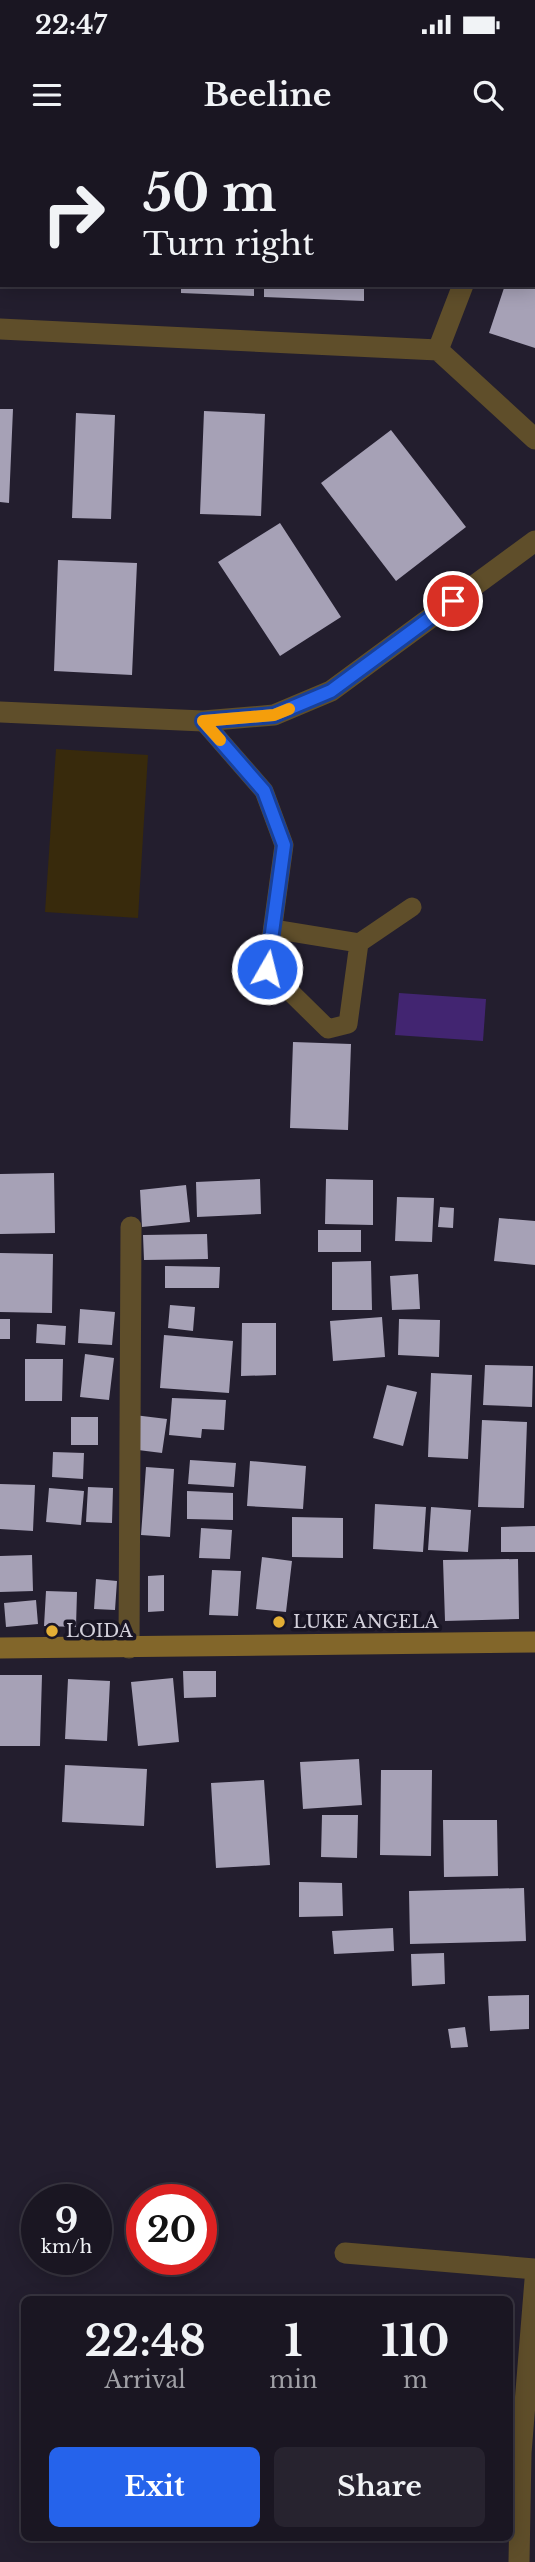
<!DOCTYPE html>
<style>
:root{--surface:#1a1622;--page:#27232f;--text:#f1f3f6;--muted:#9f9fa5;--line:#383540;--accent:#2563eb}
body{margin:0;font-family:"Libre Baskerville",serif;background:var(--page);color:var(--text);height:100vh;display:flex;flex-direction:column;font-size:26px;white-space:nowrap}
*{box-sizing:border-box;margin:0}
p{font-size:23px;color:var(--muted)}
.icon{flex:none;width:38px;height:38px;fill:none;stroke:currentColor;stroke-width:2;stroke-linecap:round;stroke-linejoin:round}
.map{position:relative;flex:1;overflow:hidden}
.panel{position:absolute;left:21px;top:2156px;width:492px;height:245px;display:flex;flex-direction:column;background:var(--surface);border-radius:10px;box-shadow:0 4px 18px #0003,0 0 0 2px var(--line)}
.panel>*{flex:none}
.banner{position:absolute;left:0px;top:0px;width:536px;height:147px;box-shadow:0 4px 18px #0003,0 0 0 2px var(--line);background:#1a1622;color:var(--text);overflow:hidden}
.speed{position:absolute;left:21px;top:2044px;display:flex;gap:14px;font-size:35px;font-weight:700;text-align:center}
.speed>*{display:grid;place-content:center;width:91px;height:91px;border-radius:50%;background:var(--surface);box-shadow:0 4px 18px #0003,0 0 0 2px var(--line);line-height:1}
.speed small{font-size:18px;font-weight:400}
.speed .limit{border:10px solid #d22;background:#fff;color:#111}
.pin{position:absolute;display:grid;place-items:center;width:60px;height:60px;color:#fff;margin:-30px;border:4px solid #fff;border-radius:50%;box-shadow:0 2px 7px #0007}
.me{position:absolute;width:77px;margin:-38px;rotate:8deg;stroke-linejoin:round;filter:drop-shadow(0 0 5px #0008)}
.turn{display:flex;align-items:center;gap:24px;height:147px;padding:0 28px;font-size:32px}
.turn .icon{width:91px;height:91px;stroke-width:2.5}
.turn b{display:block;font-size:49px;line-height:60px}
.eta{display:flex;justify-content:space-evenly;align-items:center;height:119px;text-align:center}
.eta b{font-size:42px;font-weight:700;line-height:49px}
.cta{display:flex;gap:14px;margin-top:auto;padding:14px 28px}
.cta a{flex:1;height:80px;border-radius:10px;background:var(--accent);color:#fff;font-size:28px;font-weight:700;line-height:80px;text-align:center}
.cta a+a{background:var(--page);color:var(--text)}
.status{display:flex;justify-content:space-between;align-items:center;height:49px;padding:0 35px;background:var(--surface);direction:ltr}
.status svg{height:19px;fill:currentColor}
header{display:flex;justify-content:space-between;align-items:center;height:91px;padding:0 28px;background:var(--surface);font-size:32px;font-weight:700}
.map>svg:first-child{display:block}
.green{fill:#382a0c}
.water{fill:#422571}
.building{fill:#a6a1b6}
.lines{fill:none;stroke-linecap:round;stroke-linejoin:round}
.lane{stroke:#5f4e2a;stroke-width:19}
.street{stroke:#5f4e2a;stroke-width:21}
.secondary{stroke:#82662a;stroke-width:21}
.route-casing{stroke:#184099;stroke-width:18}
.route{stroke:#2563eb;stroke-width:12}
.slow{stroke:#f59e0b;stroke-width:12}
.poi-dot{fill:#e3ae35;stroke:#191524;stroke-width:2.5}
.labels{text-anchor:middle;stroke-width:7;stroke-linejoin:round;paint-order:stroke}
.poi-label{font-size:18px;fill:#d3d0db;stroke:#191524;text-anchor:start}
</style>
<div class="status"><b>22:47</b><svg viewBox="0 0 49 12"><path d="M0 12V9h3v3zM5 12V6h3v6zM10 12V3h3v9zM15 12V0h3v12zM26 1h20v11H26zM47 4h2v5h-2z"/></svg></div>
<header><svg class="icon" aria-label="menu" viewBox="0 0 24 24"><path d="M4 6h16M4 12h16M4 18h16"/></svg>Beeline<svg class="icon" aria-label="search" viewBox="0 0 24 24"><circle cx="10" cy="10" r="6"/><path d="M15 15l6 6"/></svg></header>
<div class="map">
<svg width="535" height="2422" viewBox="0 0 535 2422">
<rect width="100%" height="100%" fill="#231e2e"/>
<path class="green" d="M 56,609 L 148,615 L 138,778 L 45,772 Z"/>
<path class="water" d="M 399,853 L 486,859 L 483,901 L 395,895 Z"/>
<path class="building" d="M 83,145 L 103,145 L 103,148 L 83,147 Z
M 181,145 L 254,145 L 254,156 L 181,153 Z
M 264,145 L 364,145 L 364,161 L 264,157 Z
M 505,145 L 535,146 L 535,208 L 489,193 Z
M 0,269 L 13,269 L 9,363 L 0,362 Z
M 204,271 L 265,274 L 261,376 L 200,374 Z
M 76,273 L 115,275 L 111,379 L 72,378 Z
M 391,290 L 466,387 L 396,441 L 321,343 Z
M 280,383 L 341,477 L 280,516 L 218,422 Z
M 58,420 L 137,423 L 132,535 L 54,531 Z
M 293,902 L 351,904 L 348,990 L 290,988 Z
M 54,1033 L 55,1093 L 0,1094 L 0,1034 Z
M 260,1039 L 261,1074 L 197,1077 L 196,1042 Z
M 326,1039 L 373,1040 L 373,1085 L 325,1084 Z
M 186,1045 L 190,1082 L 142,1087 L 140,1050 Z
M 397,1057 L 434,1058 L 432,1102 L 395,1101 Z
M 440,1067 L 454,1068 L 453,1088 L 438,1087 Z
M 499,1078 L 535,1081 L 535,1125 L 494,1121 Z
M 318,1090 L 361,1090 L 361,1112 L 318,1112 Z
M 207,1094 L 208,1119 L 144,1120 L 143,1095 Z
M 0,1113 L 53,1114 L 52,1173 L 0,1172 Z
M 371,1121 L 372,1170 L 332,1170 L 332,1122 Z
M 165,1126 L 220,1127 L 219,1148 L 165,1148 Z
M 418,1134 L 420,1169 L 392,1170 L 390,1136 Z
M 170,1165 L 195,1167 L 193,1191 L 168,1188 Z
M 80,1169 L 115,1172 L 112,1205 L 78,1203 Z
M 382,1177 L 385,1217 L 333,1221 L 330,1181 Z
M 0,1179 L 10,1179 L 10,1199 L 0,1199 Z
M 399,1179 L 440,1180 L 439,1217 L 398,1215 Z
M 242,1183 L 276,1183 L 276,1235 L 241,1236 Z
M 37,1184 L 66,1186 L 65,1205 L 36,1203 Z
M 164,1195 L 233,1201 L 229,1253 L 160,1248 Z
M 85,1214 L 114,1218 L 109,1260 L 80,1257 Z
M 25,1219 L 63,1219 L 62,1261 L 25,1261 Z
M 485,1225 L 533,1226 L 532,1267 L 483,1265 Z
M 431,1233 L 472,1235 L 468,1319 L 428,1317 Z
M 387,1245 L 417,1252 L 403,1306 L 373,1298 Z
M 172,1258 L 226,1260 L 224,1290 L 202,1289 L 201,1298 L 169,1295 Z
M 134,1275 L 167,1279 L 162,1313 L 130,1309 Z
M 71,1277 L 98,1277 L 98,1305 L 71,1305 Z
M 482,1280 L 527,1282 L 524,1368 L 478,1367 Z
M 53,1312 L 84,1313 L 83,1339 L 52,1337 Z
M 190,1320 L 236,1323 L 234,1347 L 188,1344 Z
M 250,1321 L 306,1326 L 303,1369 L 247,1366 Z
M 146,1327 L 174,1329 L 170,1397 L 141,1395 Z
M 0,1344 L 35,1345 L 33,1391 L 0,1389 Z
M 88,1347 L 113,1348 L 112,1383 L 86,1382 Z
M 49,1348 L 84,1351 L 81,1385 L 46,1382 Z
M 187,1351 L 233,1353 L 233,1380 L 187,1379 Z
M 375,1364 L 426,1367 L 423,1412 L 373,1409 Z
M 431,1367 L 471,1370 L 468,1412 L 428,1410 Z
M 292,1377 L 343,1378 L 343,1418 L 292,1417 Z
M 535,1386 L 535,1412 L 501,1412 L 501,1387 Z
M 201,1388 L 232,1390 L 230,1419 L 199,1418 Z
M 32,1415 L 33,1451 L 0,1452 L 0,1416 Z
M 262,1417 L 292,1421 L 286,1472 L 256,1469 Z
M 518,1419 L 519,1479 L 445,1481 L 443,1420 Z
M 212,1430 L 241,1431 L 238,1476 L 209,1475 Z
M 164,1435 L 164,1471 L 148,1472 L 148,1436 Z
M 96,1439 L 117,1441 L 115,1470 L 94,1469 Z
M 46,1451 L 77,1452 L 76,1487 L 44,1486 Z
M 36,1460 L 38,1484 L 6,1487 L 4,1463 Z
M 183,1531 L 216,1531 L 216,1557 L 184,1558 Z
M 0,1535 L 42,1535 L 40,1606 L 0,1606 Z
M 173,1538 L 179,1602 L 138,1606 L 131,1542 Z
M 68,1539 L 110,1541 L 107,1601 L 65,1599 Z
M 359,1619 L 362,1665 L 303,1669 L 300,1622 Z
M 65,1625 L 147,1629 L 144,1686 L 62,1682 Z
M 381,1630 L 432,1630 L 431,1716 L 380,1715 Z
M 264,1640 L 270,1725 L 216,1728 L 211,1643 Z
M 322,1675 L 358,1675 L 357,1718 L 321,1717 Z
M 443,1680 L 497,1680 L 498,1736 L 444,1737 Z
M 299,1742 L 342,1743 L 343,1776 L 299,1777 Z
M 524,1748 L 526,1801 L 410,1804 L 409,1751 Z
M 393,1788 L 394,1811 L 334,1814 L 332,1791 Z
M 444,1813 L 445,1844 L 412,1846 L 411,1814 Z
M 529,1855 L 529,1889 L 490,1891 L 488,1856 Z
M 465,1887 L 468,1907 L 451,1908 L 448,1889 Z"/>
<g class="lines">
<path class="lane" d="M 203,581 L 264,651 L 284,705 L 267,829 L 328,889 L 348,884 L 359,803
M 273,789 L 359,803 L 412,767"/>
<path class="street" d="M 519,2 L 520,0
M 0,189 L 438,210 L 535,299
M 438,210 L 463,145
M 0,572 L 203,581 L 274,575 L 331,551 L 535,401
M 129,1508 L 131,1087
M 345,2113 L 535,2129
M 519,2422 L 521,2313 L 535,2140"/>
<path class="secondary" d="M 0,1508 L 535,1502"/>
</g>
<g class="lines">
<defs>
<path id="route" d="M 267,829 L 284,705 L 264,651 L 203,581 L 274,575 L 331,551 L 453,461"/>
</defs>
<use href="#route" class="route-casing"/>
<use href="#route" class="route"/>
<path class="slow" d="M 220,600 L 203,581 L 274,575 L 289,569"/>
</g>
<g class="poi-dot">
<circle cx="279" cy="1482" r="7"/>
<circle cx="52" cy="1491" r="7"/>
</g>
<g class="labels">
<g class="poi-label">
<text x="293" y="1488">LUKE ANGELA</text>
<text x="66" y="1497">LOIDA</text>
</g>
</g>
</svg>
<div class="speed"><div>9<small>km/h</small></div><div class="limit">20</div></div>
<div class="pin" style="left:453px;top:461px;background:#d93025"><svg class="icon" aria-label="arrive" viewBox="0 0 24 24"><path d="M6 21V4h12l-3 4 3 4H6"/></svg></div>
<svg class="me" style="left:267px;top:829px" viewBox="-20 -20 40 40"><circle r="17" fill="#2563eb" stroke="#fff" stroke-width="3"/><path d="M0-11L8 9 0 5-8 9z" fill="#fff"/></svg>
<div class="banner">
<div class="turn"><svg class="icon" aria-label="right" viewBox="0 0 24 24"><path d="M7 20v-9h11M14 6l5 5-5 5"/></svg><div><b>50 m</b>Turn right</div></div>
</div>
<section class="panel">
<div class="eta">
<div><b>22:48</b><p>Arrival</p></div>
<div><b>1</b><p>min</p></div>
<div><b>110</b><p>m</p></div>
</div>
<div class="cta"><a>Exit</a><a>Share</a></div>
</section>
</div>
